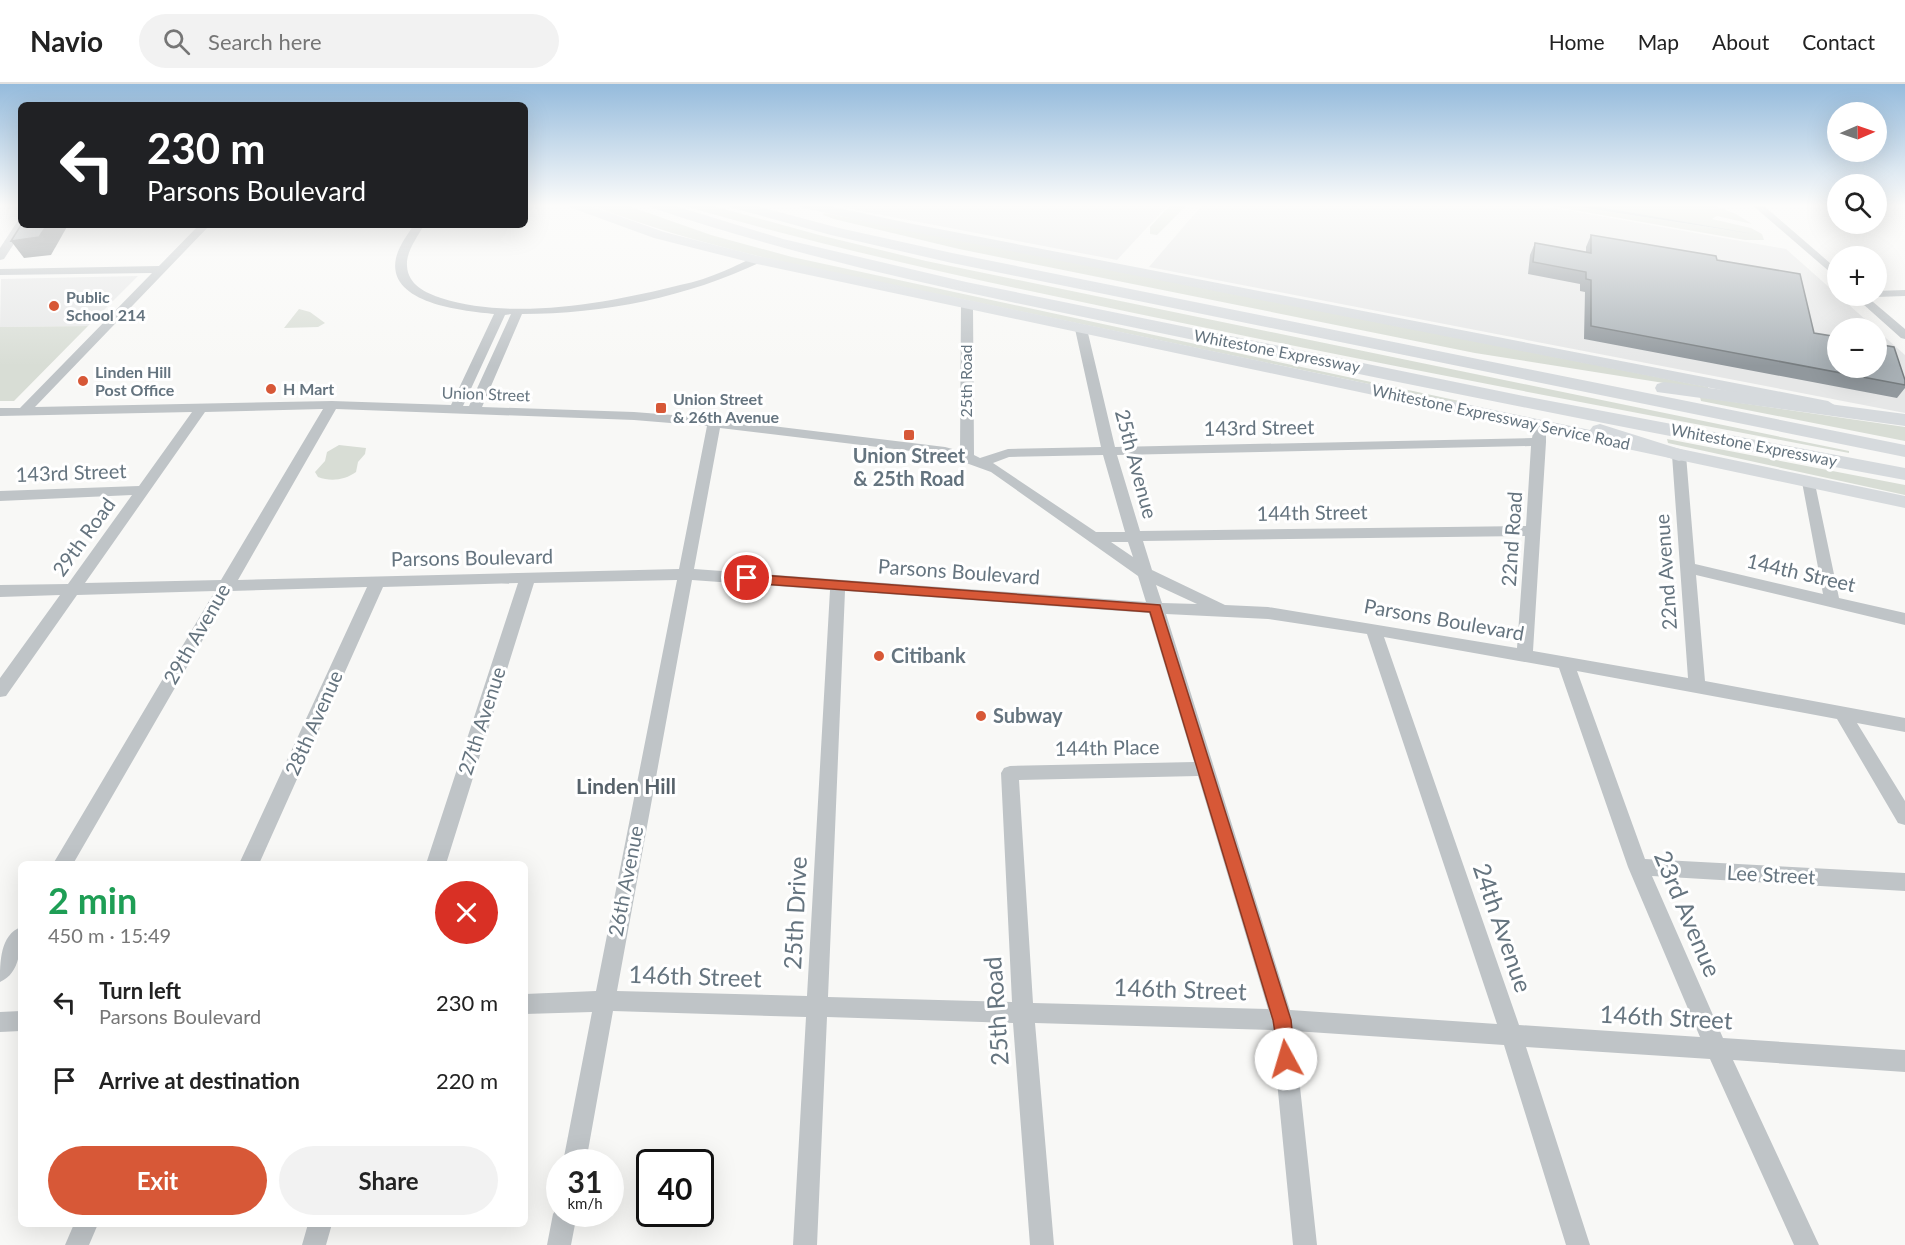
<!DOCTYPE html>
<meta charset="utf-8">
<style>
:root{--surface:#fff;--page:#f2f2f2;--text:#222;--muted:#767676;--line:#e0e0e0;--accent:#d75837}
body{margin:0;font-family:Lato,sans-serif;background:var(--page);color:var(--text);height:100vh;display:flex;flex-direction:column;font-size:22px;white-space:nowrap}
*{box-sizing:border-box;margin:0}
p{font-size:20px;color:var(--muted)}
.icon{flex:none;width:33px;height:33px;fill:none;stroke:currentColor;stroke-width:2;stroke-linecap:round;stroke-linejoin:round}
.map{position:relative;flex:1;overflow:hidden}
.panel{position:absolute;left:18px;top:777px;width:510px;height:366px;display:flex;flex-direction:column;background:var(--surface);border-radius:9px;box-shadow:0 6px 24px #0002}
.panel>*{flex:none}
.top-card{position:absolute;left:18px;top:18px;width:510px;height:126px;border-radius:9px;box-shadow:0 6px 24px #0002;background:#202124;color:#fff;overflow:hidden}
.needle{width:39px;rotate:88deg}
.buttons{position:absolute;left:1827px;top:18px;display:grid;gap:12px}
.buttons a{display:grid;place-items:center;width:60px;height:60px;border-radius:50%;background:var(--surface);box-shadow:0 6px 24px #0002;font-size:30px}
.speed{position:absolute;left:546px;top:1065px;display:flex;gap:12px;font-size:30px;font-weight:700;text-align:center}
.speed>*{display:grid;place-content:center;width:78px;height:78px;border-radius:50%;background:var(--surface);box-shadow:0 6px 24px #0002;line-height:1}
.speed small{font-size:15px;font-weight:400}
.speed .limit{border:3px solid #111;border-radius:9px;background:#fff;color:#111}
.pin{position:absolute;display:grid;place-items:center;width:51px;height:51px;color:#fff;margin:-26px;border:3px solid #fff;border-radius:50%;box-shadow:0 2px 6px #0007}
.me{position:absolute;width:66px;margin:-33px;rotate:354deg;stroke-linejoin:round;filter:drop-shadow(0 0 4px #0008)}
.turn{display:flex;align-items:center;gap:21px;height:126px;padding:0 30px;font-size:27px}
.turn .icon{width:78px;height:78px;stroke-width:2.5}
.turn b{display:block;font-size:42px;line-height:51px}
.round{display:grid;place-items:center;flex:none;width:63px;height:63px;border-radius:32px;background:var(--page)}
.headline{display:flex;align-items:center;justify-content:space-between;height:102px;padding:0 30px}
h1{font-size:36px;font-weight:700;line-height:45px;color:#1e9e55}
.button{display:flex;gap:12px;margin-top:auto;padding:12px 30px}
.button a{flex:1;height:69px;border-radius:36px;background:var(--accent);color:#fff;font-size:24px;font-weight:700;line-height:69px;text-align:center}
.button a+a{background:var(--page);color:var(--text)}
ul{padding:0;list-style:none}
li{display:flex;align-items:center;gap:18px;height:78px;padding:0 30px}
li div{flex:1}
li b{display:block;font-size:22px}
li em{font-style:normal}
header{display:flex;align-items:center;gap:36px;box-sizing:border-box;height:84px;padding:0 30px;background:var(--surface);border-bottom:2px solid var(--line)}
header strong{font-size:28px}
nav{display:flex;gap:33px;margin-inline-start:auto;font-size:21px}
.search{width:420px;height:54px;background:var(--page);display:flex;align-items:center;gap:15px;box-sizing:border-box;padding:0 21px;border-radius:33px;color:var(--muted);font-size:22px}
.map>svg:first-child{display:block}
.built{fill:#e6e7e7}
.green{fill:#d8ddd5}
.water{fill:#b9c5c9}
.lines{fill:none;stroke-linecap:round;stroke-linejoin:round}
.minor{fill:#bfc4c7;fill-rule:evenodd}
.major{fill:#d6dadd;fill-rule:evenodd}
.highway{fill:#d6dadd;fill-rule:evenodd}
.wall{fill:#91989d}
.shaded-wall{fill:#767c7f}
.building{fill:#a9b1b6;stroke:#767c7f;stroke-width:1.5}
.route{fill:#d75837;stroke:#8c3924;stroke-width:1.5}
.poi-dot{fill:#d75837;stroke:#fff;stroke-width:2}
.labels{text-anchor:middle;stroke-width:6;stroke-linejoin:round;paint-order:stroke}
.far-poi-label{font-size:16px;font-weight:bold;fill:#65747f;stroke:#fff;text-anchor:start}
.far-street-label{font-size:16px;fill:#65747f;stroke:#fff}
.street-label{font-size:20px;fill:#65747f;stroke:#fff}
.poi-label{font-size:20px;font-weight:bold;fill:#65747f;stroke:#fff;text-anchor:start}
.neighbourhood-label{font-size:21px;font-weight:bold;fill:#57626a;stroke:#fff}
.near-street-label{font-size:24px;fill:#65747f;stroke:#fff}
</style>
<header>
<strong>Navio</strong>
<div class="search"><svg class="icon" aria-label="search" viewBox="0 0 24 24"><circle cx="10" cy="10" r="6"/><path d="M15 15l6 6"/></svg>Search here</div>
<nav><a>Home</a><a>Map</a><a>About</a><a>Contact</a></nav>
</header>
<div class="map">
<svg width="1905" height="1161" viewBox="0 0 1905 1161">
<rect width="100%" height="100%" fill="#f8f8f6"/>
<path class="built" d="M 833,120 L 1169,120 L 1117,176 L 861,127 Z
M 1203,120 L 1532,120 L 1786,165 L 1875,244 L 1838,244 L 1838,284 L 1876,284 L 1877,246 L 1905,271 L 1905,329 L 1149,183 Z
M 138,192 L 88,242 L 0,243 L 1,195 Z"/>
<path class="green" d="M 588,120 L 623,120 L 711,151 L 792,173 L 1464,318 L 1463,320 C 1295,284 1128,250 961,215 C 835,189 708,167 588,120 Z
M 677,120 L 706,120 L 819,151 L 926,177 L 1849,367 L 1849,369 C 1611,324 1372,279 1134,229 C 980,197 828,164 677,120 Z
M 1171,120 L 1188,120 L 1157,151 L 1150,150 L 1150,143 Z
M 1539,120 L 1559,120 L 1734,147 L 1583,120 L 1711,120 L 1736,130 L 1752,140 L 1717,132 L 1712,135 L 1751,144 L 1762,150 L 1764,156 L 1745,156 Z
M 824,129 L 1708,303 L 1708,306 L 1475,269 L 959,165 L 834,135 L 823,131 Z
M 299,225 L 310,228 L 325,239 L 318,243 L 284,244 Z
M 88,242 L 14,317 L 0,317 L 0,243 Z
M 1700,313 L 1905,343 L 1905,357 L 1701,317 Z
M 1667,355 L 1905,401 L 1905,411 L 1668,359 Z
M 339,361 L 366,364 L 365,370 L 358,378 L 356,388 C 345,396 331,398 318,393 L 315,388 L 325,377 L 327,368 Z"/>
<path class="water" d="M 1559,120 L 1583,120 L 1754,150 Z"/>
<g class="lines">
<path class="minor" d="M 1751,120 L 1762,120 L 1838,186 L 1838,195 Z
M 21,137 L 21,141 L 26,141 L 4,175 L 0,176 L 0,164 L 17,138 Z
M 199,141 L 210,141 L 35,323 L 332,317 L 451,321 L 494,230 C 464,227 386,220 396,174 C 399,162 407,151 414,141 L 424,141 C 417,154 406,167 407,182 C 408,201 426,209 441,214 C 513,237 608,219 680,201 C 695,198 710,193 724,187 C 735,183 745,176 757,173 L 761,174 L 761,178 C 687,213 604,230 522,230 L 482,323 L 634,328 L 698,333 L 945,363 L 960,367 L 961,222 L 967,219 L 973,222 L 974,371 L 980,374 L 1008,365 L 1101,363 L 1075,245 L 1081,241 L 1087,245 L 1115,363 L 1532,354 L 1534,345 L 1539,344 L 1546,348 L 1546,358 L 1533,567 L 1688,594 L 1672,371 L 1679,367 L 1686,371 L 1695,480 L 1823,510 L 1802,398 L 1809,393 L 1814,395 L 1839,514 L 1905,529 L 1905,541 L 1696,491 L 1705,597 L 1905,634 L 1905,648 L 1857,639 L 1905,717 L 1905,741 L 1898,739 L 1837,635 L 1577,587 L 1645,775 L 1905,789 L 1905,807 L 1652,792 L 1723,954 L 1905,966 L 1905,988 L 1733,976 L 1819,1161 L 1794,1161 L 1710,975 L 1526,963 L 1590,1161 L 1566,1161 L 1504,961 L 1294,947 L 1317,1161 L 1293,1161 L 1272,946 L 1035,939 L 1054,1161 L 1030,1161 L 1013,939 L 827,933 L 817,1161 L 793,1161 L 806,933 L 613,927 L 586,1078 L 563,1078 L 592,928 L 525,930 L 525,910 L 596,907 L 677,496 L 534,499 L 446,780 L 426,780 L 518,499 L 383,503 L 259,780 L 239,780 L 367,503 L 231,507 L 73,780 L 53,780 L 215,507 L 77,511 L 6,612 L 0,613 L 0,594 L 60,511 L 0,513 L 0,501 L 68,500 L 132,411 L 0,417 L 0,407 L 139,402 L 192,328 L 0,332 L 0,324 L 20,324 L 152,189 L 0,191 L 0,185 L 159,182 ZM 511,230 L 469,322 L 463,322 L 505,231 ZM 323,325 L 221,496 L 85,499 L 205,328 ZM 336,325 L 634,336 L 707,342 L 679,485 L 238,496 ZM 720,344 L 944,371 L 991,388 L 1138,492 L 1146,518 L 694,485 ZM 1531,362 L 1526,442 L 1140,447 L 1117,371 ZM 1103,371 L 1125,448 L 1096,448 L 993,379 L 1009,373 ZM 1525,452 L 1517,564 L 1268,523 L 1225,521 L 1152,486 L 1143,457 ZM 1111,458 L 1128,458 L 1133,473 ZM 692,496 L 830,506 L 807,912 L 617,907 ZM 1156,501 L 1197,520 L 1162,519 ZM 845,507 L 1149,529 L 1194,678 L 1010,682 L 1004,684 L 1001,689 L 1012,918 L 828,913 ZM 1166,530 L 1268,535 L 1367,550 L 1497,940 L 1290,926 ZM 1384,553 L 1559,584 L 1628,783 L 1700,953 L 1519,941 ZM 1198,692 L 1268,925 L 1033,919 L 1019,696 Z
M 1905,206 L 1905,212 L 1876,213 L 1871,212 L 1876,212 L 1876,207 Z
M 1854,212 L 1866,212 L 1905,245 L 1905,255 L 1901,254 Z
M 21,843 C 21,862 21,889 0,898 C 0,878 0,851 21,843 Z
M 21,927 L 21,947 L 0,948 L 0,928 Z
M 560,1120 L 560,1130 L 577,1130 L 571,1161 L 547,1161 L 553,1130 Z
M 74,1140 L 98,1140 L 89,1161 L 65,1161 Z
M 308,1140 L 332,1140 L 326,1161 L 302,1161 Z"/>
<path class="major" d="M 568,120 L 585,120 L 664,148 L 758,172 L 1905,412 L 1905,424 L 757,180 L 654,154 L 569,123 Z
M 798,120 L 820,120 L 908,139 L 1828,317 L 1836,322 L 1828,327 L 908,147 L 799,123 Z"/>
<path class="highway" d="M 648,120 L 669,120 L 783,155 L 966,198 L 1529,313 L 1905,384 L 1905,396 C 1666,353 1427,304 1189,255 C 1007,217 826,183 650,123 Z
M 727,120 L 749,120 L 839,144 L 952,169 L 1905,361 L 1905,373 L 952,179 L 831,151 L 729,123 Z
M 1664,298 L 1905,330 L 1905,342 L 1657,308 L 1655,304 L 1657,300 Z
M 1600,340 L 1686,367 L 1689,371 L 1686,375 L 1679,377 L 1593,350 L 1590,346 L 1593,342 Z"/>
</g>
<path class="wall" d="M 1591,151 L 1717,176 L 1814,249 L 1905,296 L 1905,304 L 1897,314 L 1584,255 L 1585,208 L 1580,207 L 1580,200 L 1528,190 L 1530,171 L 1535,159 L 1586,168 L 1586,163 Z"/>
<path class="shaded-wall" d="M 47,141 L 68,141 L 51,171 L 24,174 L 11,157 Z"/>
<path class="building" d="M 21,141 L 47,141 L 39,153 L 11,157 Z
M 1591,151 L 1716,172 L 1717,176 L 1800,190 L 1814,249 L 1838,253 L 1838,284 L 1876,284 L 1876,260 L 1894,263 L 1905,296 L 1905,301 L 1591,242 L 1591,196 L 1586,195 L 1586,188 L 1533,178 L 1535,159 L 1591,169 Z"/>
<linearGradient id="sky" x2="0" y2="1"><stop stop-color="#95bbdc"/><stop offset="0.43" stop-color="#fcfcfb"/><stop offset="1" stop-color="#fcfcfb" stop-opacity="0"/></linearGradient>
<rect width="1905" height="282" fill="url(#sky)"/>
<path class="route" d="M 747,490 L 1160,521 L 1291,936 L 1295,975 L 1292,981 L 1286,984 L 1280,981 L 1273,936 L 1150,528 L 747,499 L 741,494 Z"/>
<g class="poi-dot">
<circle cx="54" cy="222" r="6"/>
<circle cx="83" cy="297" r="6"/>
<circle cx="271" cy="305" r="6"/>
<rect x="655" y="318" width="12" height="12" rx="3"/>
<rect x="903" y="345" width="12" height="12" rx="3"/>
<circle cx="879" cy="572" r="6"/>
<circle cx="981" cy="632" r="6"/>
</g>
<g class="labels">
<g class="far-poi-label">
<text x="66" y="219">Public<tspan x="66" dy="18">School 214</tspan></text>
<text x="95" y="294">Linden Hill<tspan x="95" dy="18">Post Office</tspan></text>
<text x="283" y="311">H Mart</text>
<text x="673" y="321">Union Street<tspan x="673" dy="18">&amp; 26th Avenue</tspan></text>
</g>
<g class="far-street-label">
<text transform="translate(1277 267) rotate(11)" y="6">Whitestone Expressway</text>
<text transform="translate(966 297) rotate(-90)" y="6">25th Road</text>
<text transform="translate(486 310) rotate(2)" y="6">Union Street</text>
<text transform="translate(1501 333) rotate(12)" y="6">Whitestone Expressway Service Road</text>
<text transform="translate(1754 361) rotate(11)" y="6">Whitestone Expressway</text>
</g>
<g class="street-label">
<text transform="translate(1259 344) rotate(-1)" y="7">143rd Street</text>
<text transform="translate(1136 380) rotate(75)" y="7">25th Avenue</text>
<text transform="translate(71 389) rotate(-2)" y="7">143rd Street</text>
<text transform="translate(1312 429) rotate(-1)" y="7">144th Street</text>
<text transform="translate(84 453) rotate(-54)" y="7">29th Road</text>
<text transform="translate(1512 455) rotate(-86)" y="7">22nd Road</text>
<text transform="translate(472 474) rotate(-1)" y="7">Parsons Boulevard</text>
<text transform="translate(959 488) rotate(4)" y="7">Parsons Boulevard</text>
<text transform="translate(1666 488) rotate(-94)" y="7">22nd Avenue</text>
<text transform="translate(1801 489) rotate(13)" y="7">144th Street</text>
<text transform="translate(1444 536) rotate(10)" y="7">Parsons Boulevard</text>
<text transform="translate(197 550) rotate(-60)" y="7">29th Avenue</text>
<text transform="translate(482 637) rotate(-72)" y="7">27th Avenue</text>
<text transform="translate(314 639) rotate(-66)" y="7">28th Avenue</text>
<text transform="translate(1107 664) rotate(-1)" y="7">144th Place</text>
<text transform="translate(1771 791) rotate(3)" y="7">Lee Street</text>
<text transform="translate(626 797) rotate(-79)" y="7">26th Avenue</text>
</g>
<g class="poi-label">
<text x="909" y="379" text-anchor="middle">Union Street<tspan x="909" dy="23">&amp; 25th Road</tspan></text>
<text x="891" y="579">Citibank</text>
<text x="993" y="639">Subway</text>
</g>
<g class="neighbourhood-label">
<text x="626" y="710">Linden Hill</text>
</g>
<g class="near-street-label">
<text transform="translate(796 829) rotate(-87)" y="8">25th Drive</text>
<text transform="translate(1687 830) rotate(67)" y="8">23rd Avenue</text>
<text transform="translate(1502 844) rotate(71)" y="8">24th Avenue</text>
<text transform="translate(695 893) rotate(2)" y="8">146th Street</text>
<text transform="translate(1180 906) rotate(2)" y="8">146th Street</text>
<text transform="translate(997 927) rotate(-94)" y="8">25th Road</text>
<text transform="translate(1666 934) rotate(3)" y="8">146th Street</text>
</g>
</g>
</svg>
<div class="buttons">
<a><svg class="needle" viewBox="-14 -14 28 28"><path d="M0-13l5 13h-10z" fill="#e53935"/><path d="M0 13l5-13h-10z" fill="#767676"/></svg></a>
<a><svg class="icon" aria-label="search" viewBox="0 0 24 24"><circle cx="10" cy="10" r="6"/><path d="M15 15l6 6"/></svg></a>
<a>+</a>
<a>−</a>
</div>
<div class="speed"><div>31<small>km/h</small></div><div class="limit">40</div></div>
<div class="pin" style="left:747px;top:494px;background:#d93025"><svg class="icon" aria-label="arrive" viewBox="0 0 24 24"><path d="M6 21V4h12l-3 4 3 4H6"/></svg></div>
<svg class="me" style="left:1286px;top:975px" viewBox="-20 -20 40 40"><circle r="19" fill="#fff"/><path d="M0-13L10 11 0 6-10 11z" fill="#d75837"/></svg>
<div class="top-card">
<div class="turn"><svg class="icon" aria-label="left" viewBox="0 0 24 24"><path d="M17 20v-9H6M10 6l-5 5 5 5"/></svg><div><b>230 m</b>Parsons Boulevard</div></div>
</div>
<section class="panel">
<div class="headline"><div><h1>2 min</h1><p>450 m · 15:49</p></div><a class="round" style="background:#d93025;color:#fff"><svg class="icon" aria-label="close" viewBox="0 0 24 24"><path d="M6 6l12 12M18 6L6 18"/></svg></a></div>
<ul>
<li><svg class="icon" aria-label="left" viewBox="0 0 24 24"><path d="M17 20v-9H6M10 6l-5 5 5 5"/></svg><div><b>Turn left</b><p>Parsons Boulevard</p></div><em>230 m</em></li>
<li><svg class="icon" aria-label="arrive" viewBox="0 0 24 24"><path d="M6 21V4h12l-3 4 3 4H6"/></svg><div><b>Arrive at destination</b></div><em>220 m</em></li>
</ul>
<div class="button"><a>Exit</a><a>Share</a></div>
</section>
</div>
